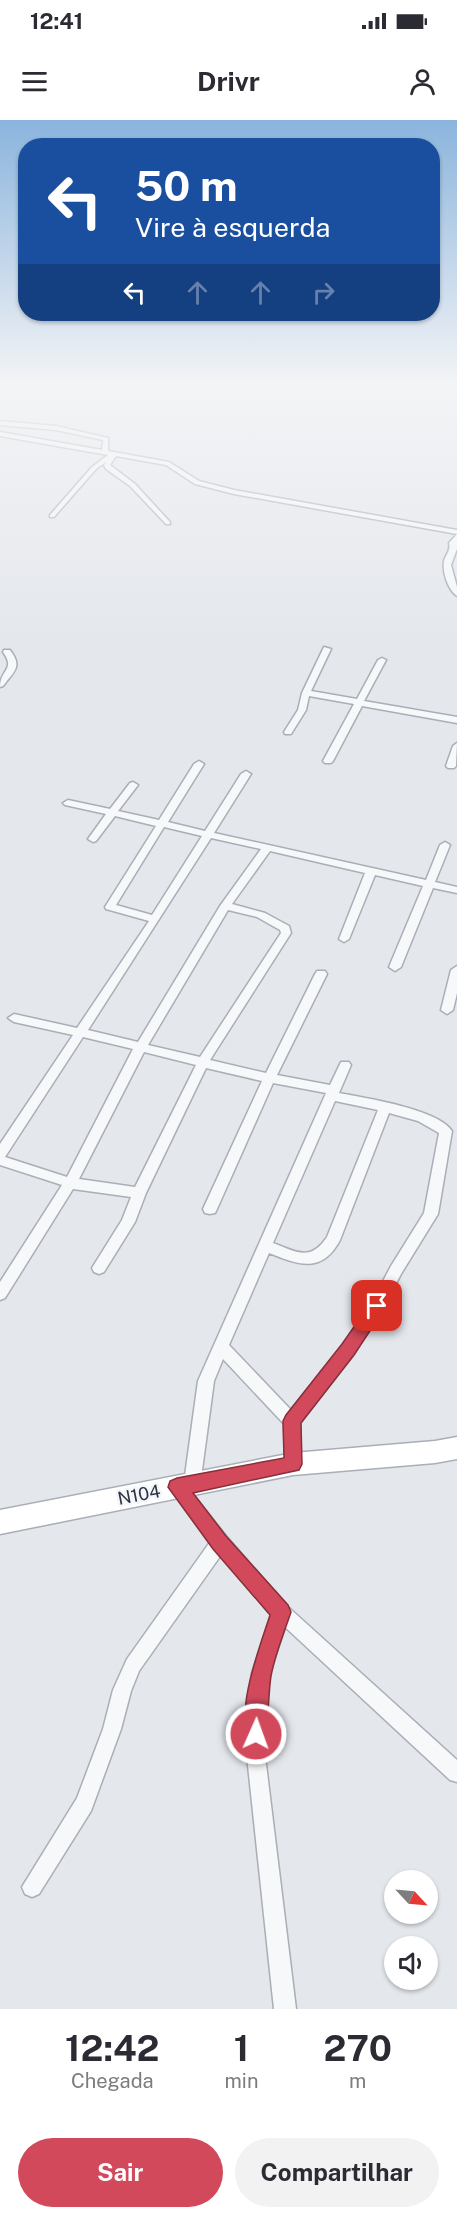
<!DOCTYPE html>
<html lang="pt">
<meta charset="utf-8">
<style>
:root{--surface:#fff;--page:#f2f2f3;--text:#2b2b33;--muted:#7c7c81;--accent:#d1495b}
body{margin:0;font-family:"Public Sans",sans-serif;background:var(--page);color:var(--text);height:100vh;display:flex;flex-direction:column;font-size:22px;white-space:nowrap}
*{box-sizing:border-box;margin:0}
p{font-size:20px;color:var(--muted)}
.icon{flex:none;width:33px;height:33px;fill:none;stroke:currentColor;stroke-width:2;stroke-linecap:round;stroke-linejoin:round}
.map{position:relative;height:1889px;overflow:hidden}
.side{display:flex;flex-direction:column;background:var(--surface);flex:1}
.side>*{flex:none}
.hud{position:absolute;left:18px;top:18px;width:422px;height:183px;border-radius:24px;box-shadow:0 2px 4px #0004;background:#1a4fa0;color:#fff;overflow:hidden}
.needle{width:39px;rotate:116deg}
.controls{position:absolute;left:384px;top:1750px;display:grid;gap:12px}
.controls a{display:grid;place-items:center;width:54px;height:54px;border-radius:50%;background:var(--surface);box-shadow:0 2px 4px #0004;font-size:30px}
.pin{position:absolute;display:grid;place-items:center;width:51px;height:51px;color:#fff;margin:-26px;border-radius:12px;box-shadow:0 3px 9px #0006}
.me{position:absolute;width:66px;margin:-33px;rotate:2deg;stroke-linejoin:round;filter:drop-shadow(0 0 4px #0008)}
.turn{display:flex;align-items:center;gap:21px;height:126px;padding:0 18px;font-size:27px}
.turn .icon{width:78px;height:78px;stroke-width:2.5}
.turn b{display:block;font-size:42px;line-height:51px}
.lanes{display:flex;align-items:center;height:57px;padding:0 18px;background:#0003;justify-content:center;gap:30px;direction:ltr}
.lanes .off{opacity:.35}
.eta{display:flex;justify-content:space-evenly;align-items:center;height:102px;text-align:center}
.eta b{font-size:36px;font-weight:700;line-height:42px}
.action{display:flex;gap:12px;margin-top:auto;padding:12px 18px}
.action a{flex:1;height:69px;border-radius:36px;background:var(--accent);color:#fff;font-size:24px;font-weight:700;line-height:69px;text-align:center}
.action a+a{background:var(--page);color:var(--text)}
.status{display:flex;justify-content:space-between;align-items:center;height:42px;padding:0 30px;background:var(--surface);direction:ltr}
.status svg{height:16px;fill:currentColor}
header{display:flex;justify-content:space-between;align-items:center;height:78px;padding:0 18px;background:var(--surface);font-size:27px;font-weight:700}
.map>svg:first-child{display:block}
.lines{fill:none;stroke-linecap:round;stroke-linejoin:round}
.street-casing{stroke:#a9aeb7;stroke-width:3}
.secondary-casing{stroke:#a9aeb7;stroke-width:3}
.street{fill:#f7f8fa;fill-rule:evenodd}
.secondary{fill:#fff;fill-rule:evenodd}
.route{fill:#d1495b;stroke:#882f3b;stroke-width:1.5}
.labels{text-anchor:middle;stroke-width:5;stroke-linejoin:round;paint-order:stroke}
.near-street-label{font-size:18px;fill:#2b3445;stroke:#f4f6f9}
</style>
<div class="status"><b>12:41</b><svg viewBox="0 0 49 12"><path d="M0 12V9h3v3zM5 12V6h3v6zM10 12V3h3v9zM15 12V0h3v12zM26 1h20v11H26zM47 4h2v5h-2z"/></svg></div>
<header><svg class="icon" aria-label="menu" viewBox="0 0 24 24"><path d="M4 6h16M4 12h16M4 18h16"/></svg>Drivr<svg class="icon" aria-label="person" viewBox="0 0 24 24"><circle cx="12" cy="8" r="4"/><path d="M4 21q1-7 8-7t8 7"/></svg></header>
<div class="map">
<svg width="457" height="1889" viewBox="0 0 457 1889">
<rect width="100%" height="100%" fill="#e4e7ec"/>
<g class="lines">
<defs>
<path id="street" d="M 0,301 L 56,306 L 108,318 L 108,331 L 169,342 L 199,361 L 234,370 L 457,410 L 457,429 L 451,445 L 457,467 L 457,476 C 448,470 442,452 444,441 C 446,434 451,430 449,423 L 457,414 L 234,374 L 195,364 L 166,345 L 116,336 L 110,345 L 135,364 L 170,402 L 170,404 L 166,404 L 130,366 L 106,349 L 104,345 L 106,342 L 96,349 L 54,397 L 50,397 L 50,395 L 92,347 L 108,335 L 0,316 L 0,312 L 102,330 L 103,320 L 56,310 L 0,305 Z
M 324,527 L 331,529 L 311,571 L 357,579 L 378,540 L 382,538 L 386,540 L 364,581 L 457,597 L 457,603 L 362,586 L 333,641 L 331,643 L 325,643 L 323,641 L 354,584 L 309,576 L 306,590 L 291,614 L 285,614 L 284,612 L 298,590 L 302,573 Z
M 4,530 L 10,530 C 23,547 14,551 3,566 L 0,567 C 0,549 16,550 3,532 Z
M 457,623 L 456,646 L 454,648 L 448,648 L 446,646 L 453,626 Z
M 199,641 L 204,644 L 168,702 L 205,711 L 241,654 L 246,651 L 251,654 L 214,713 L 426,760 L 440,725 L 445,722 L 450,725 L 435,762 L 457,767 L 457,773 L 433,768 L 401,847 L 395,851 L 389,847 L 423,766 L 375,755 L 349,819 L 344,822 L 339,819 L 365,753 L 270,731 L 232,784 L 265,793 L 289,806 L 291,813 L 210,940 L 266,953 L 315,854 L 317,851 L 325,851 L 327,854 L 277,955 L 330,965 L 341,942 L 349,942 L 351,945 L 339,973 C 365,978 438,989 452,1011 L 438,1094 L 401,1154 L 382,1190 L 353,1235 L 300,1303 L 301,1344 L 299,1349 L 293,1351 L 287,1349 L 285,1344 L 284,1304 L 223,1239 L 214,1261 L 200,1365 L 198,1370 L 191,1372 L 226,1416 L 287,1486 L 457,1640 L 457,1662 L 450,1660 L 285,1507 L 270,1553 L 265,1592 L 265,1636 L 296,1889 L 274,1889 L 247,1636 L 247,1592 L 252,1553 L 272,1494 L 221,1435 L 139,1551 L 131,1571 L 121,1609 L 91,1691 L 39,1774 L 32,1777 L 25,1774 L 22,1767 L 77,1678 L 103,1609 L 113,1570 L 127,1539 L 210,1422 L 169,1367 L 171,1362 L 177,1359 L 184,1363 L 198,1261 L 326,973 L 273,963 L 217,1089 L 215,1093 L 210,1094 L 205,1093 L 203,1089 L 262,961 L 206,948 L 146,1073 L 135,1102 L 104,1152 L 99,1154 L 94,1152 L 92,1148 L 122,1100 L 131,1077 L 73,1069 L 5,1178 L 0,1180 L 0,1162 L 62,1065 L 0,1045 L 0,1024 L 73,915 L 14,902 L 8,898 L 14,894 L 77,908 L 149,801 L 106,789 L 105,787 L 156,706 L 115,696 L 96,721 L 93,722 L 88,719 L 106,694 L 65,685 L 63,683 L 68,680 L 110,689 L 130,663 L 133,662 L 138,665 L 118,691 L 159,700 L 194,644 ZM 164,707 L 202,716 L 152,795 L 116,785 ZM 211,718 L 261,729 L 220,786 L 138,922 L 88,910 ZM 228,790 L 257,797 L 280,810 L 281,813 L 200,937 L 148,925 ZM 83,917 L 133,929 L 67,1057 L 5,1037 ZM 144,932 L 196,945 L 135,1067 L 79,1059 ZM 335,981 L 378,990 L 327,1117 C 310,1142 297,1132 273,1123 ZM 389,993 L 418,1001 L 439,1013 L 424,1093 L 391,1146 L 372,1182 L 343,1225 L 291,1290 L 229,1225 L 269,1133 C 299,1145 322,1154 340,1120 Z
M 457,846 L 457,873 L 453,890 L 447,894 L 441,890 L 451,850 Z"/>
<path id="secondary" d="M 457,1317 L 457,1339 L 435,1343 L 293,1355 L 0,1414 L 0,1390 L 293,1333 L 435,1321 Z"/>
</defs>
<use href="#street" class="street-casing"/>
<use href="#secondary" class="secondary-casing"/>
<use href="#street" class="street"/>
<use href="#secondary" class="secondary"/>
</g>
<linearGradient id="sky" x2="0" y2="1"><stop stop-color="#8bb4dd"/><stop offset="0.5" stop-color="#f3f4f6"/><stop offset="1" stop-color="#f3f4f6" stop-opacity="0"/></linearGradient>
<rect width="457" height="525" fill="url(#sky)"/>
<path class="route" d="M 377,1179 L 383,1181 L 386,1186 L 383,1191 L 354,1235 L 301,1303 L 302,1344 L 299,1350 L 193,1373 L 226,1416 L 288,1485 L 291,1492 C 284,1513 275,1534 271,1556 C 268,1574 269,1607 263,1622 L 256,1625 L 249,1622 C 235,1589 260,1527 270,1495 L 213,1429 L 168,1367 L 170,1361 L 177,1358 L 284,1338 L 283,1301 L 286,1295 L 342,1224 L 372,1181 Z"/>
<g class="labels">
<g class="near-street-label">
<text transform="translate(139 1375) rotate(-11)" y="6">N104</text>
</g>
</g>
</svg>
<div class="controls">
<a><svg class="needle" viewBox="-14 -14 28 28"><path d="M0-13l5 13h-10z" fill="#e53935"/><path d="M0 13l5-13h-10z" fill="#7c7c81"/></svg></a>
<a><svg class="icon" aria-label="sound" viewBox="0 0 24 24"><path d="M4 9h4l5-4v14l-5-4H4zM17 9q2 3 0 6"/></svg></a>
</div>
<div class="pin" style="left:377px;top:1186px;background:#d93025"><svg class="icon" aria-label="arrive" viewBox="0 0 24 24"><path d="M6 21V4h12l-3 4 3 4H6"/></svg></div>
<svg class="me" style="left:256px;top:1614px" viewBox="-20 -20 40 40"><circle r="17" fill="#d1495b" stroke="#fff" stroke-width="3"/><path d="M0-11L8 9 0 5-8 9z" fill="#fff"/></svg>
<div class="hud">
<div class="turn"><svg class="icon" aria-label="left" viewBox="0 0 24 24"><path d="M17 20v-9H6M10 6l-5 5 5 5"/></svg><div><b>50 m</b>Vire à esquerda</div></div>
<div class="lanes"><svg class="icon" aria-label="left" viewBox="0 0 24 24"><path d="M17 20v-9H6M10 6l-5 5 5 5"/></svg><svg class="icon off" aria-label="ahead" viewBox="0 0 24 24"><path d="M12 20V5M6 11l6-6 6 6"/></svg><svg class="icon off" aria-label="ahead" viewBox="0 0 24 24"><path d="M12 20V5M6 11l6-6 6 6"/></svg><svg class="icon off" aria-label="right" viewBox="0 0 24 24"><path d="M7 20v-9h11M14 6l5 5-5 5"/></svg></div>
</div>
</div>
<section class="side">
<div class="eta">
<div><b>12:42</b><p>Chegada</p></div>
<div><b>1</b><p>min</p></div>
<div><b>270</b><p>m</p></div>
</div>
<div class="action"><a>Sair</a><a>Compartilhar</a></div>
</section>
